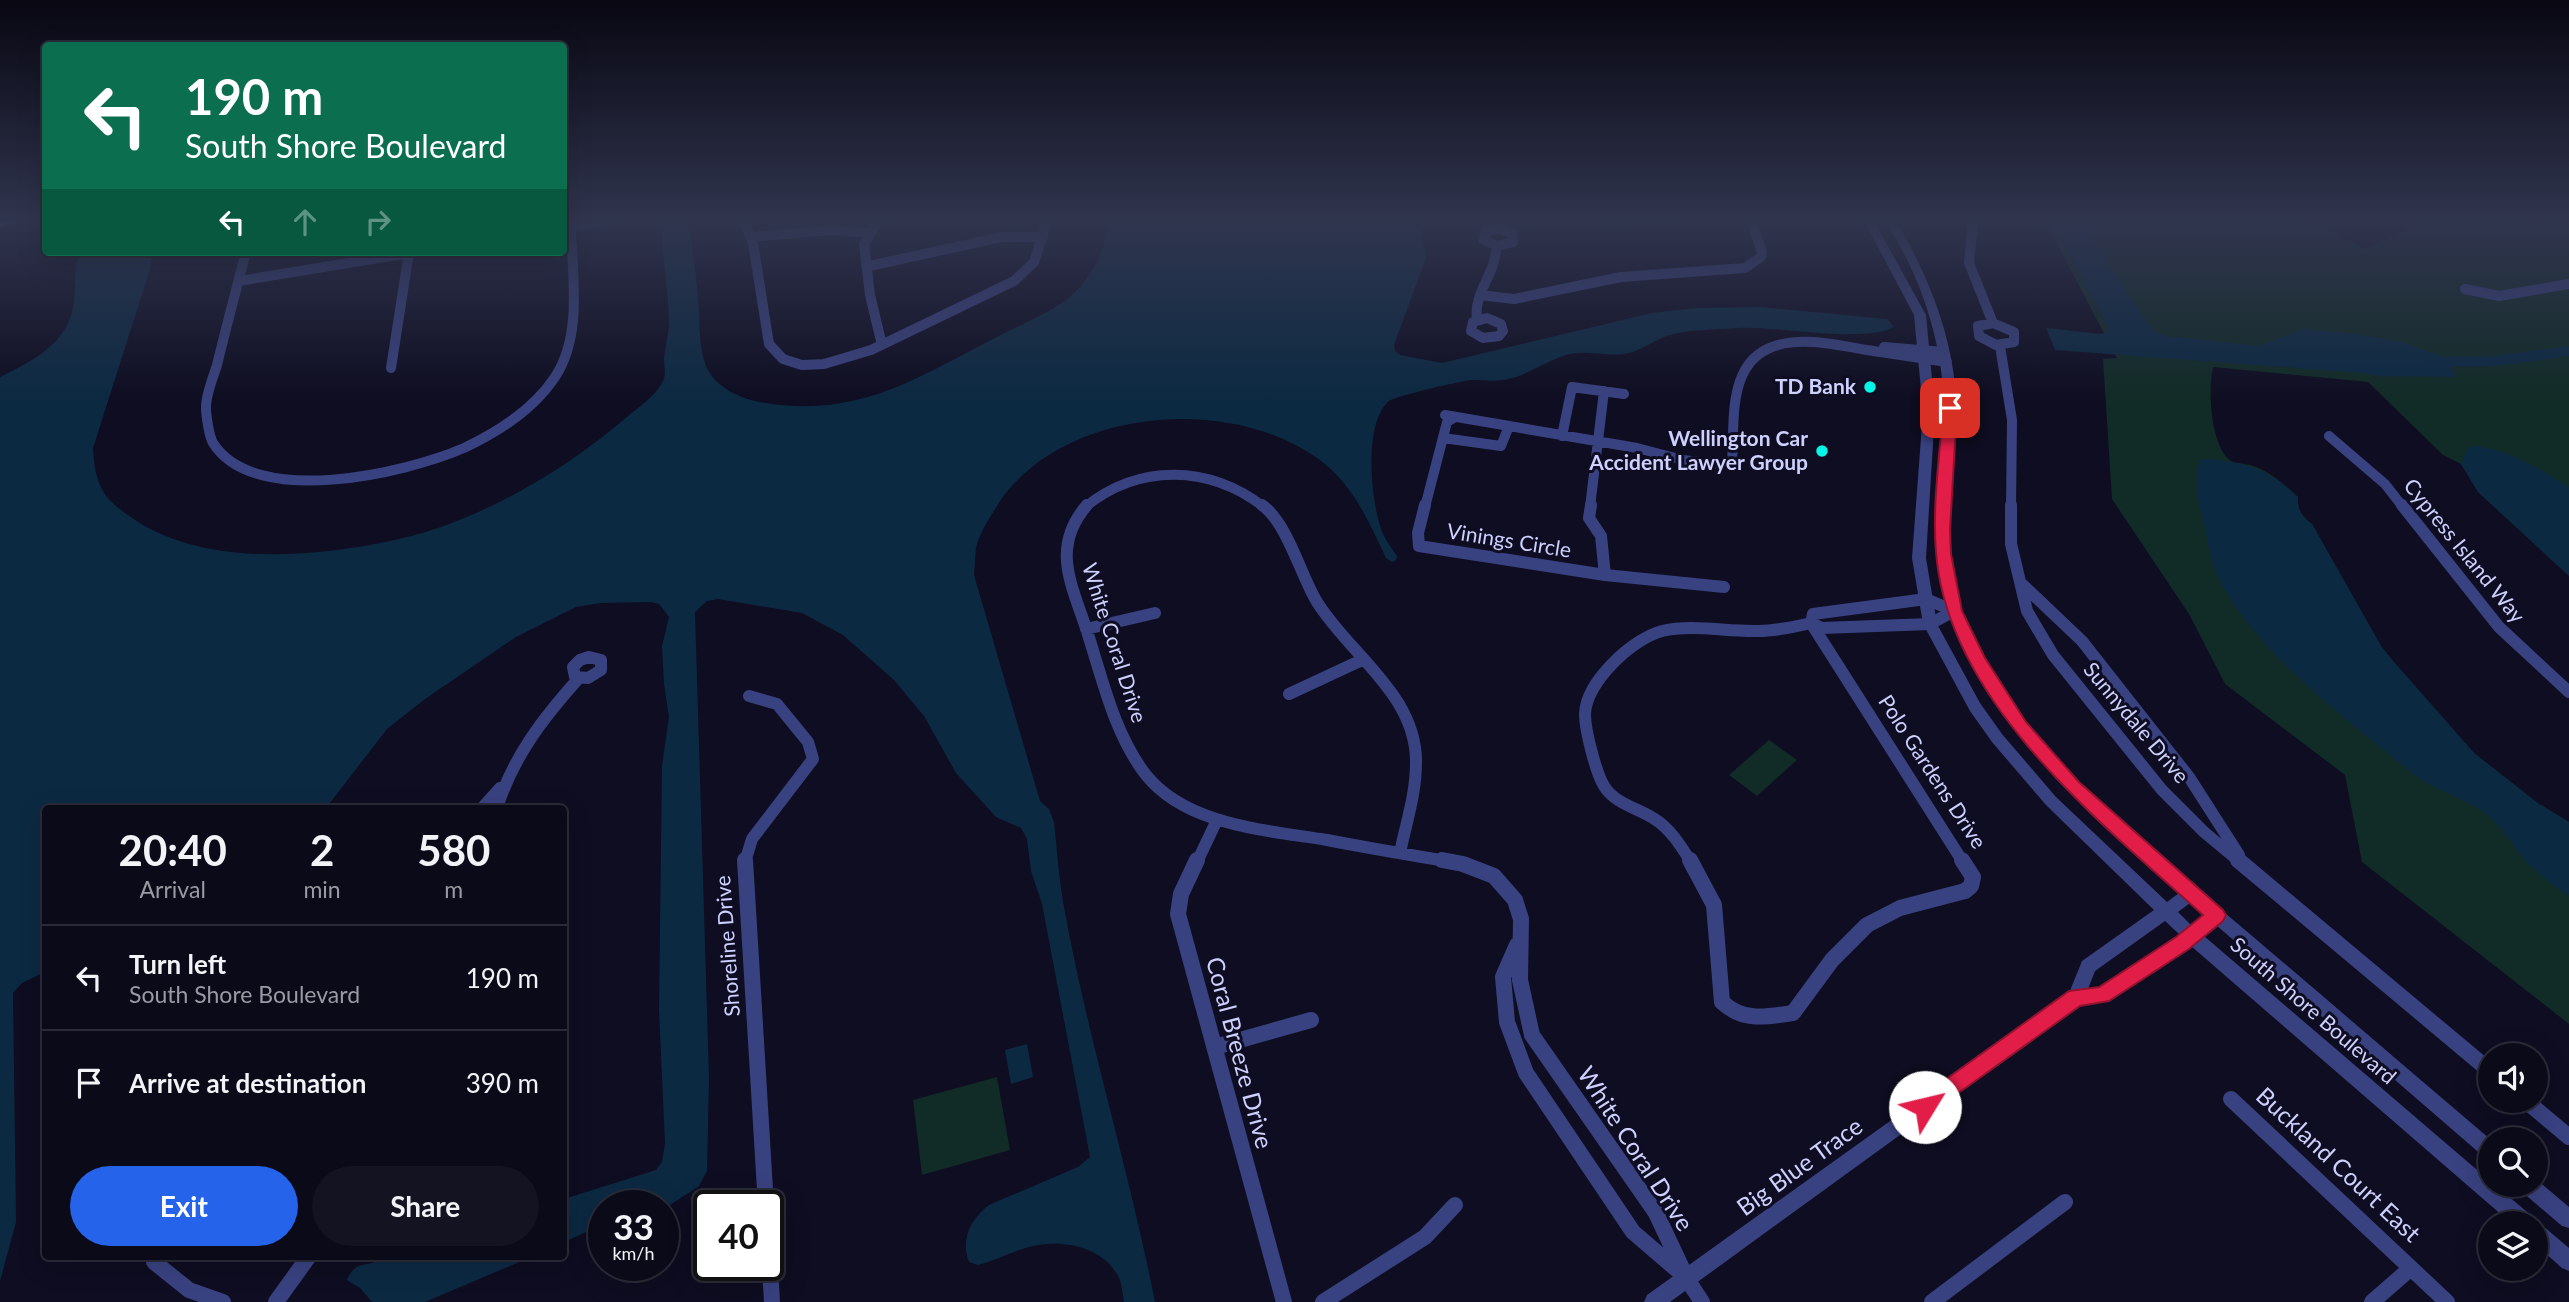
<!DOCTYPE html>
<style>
:root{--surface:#0a0a19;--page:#131322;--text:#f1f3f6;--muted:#999aa2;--line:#2a2b38;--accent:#2563eb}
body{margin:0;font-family:Lato,sans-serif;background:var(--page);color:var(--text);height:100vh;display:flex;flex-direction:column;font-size:26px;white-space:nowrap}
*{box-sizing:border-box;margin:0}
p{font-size:23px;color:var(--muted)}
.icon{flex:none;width:38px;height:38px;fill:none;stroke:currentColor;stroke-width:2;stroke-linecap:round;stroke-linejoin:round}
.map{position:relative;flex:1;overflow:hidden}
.panel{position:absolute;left:42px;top:805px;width:525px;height:455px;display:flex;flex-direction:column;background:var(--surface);border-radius:7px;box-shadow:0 7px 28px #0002,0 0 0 2px var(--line)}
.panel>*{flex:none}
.top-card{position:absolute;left:42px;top:42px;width:525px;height:214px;border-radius:7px;box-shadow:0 7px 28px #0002,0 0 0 2px var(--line);background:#0b6e4f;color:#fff;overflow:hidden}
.tools{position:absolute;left:2478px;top:1043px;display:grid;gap:14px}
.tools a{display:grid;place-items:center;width:70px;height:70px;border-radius:50%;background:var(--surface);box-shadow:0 7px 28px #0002,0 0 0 2px var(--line);font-size:35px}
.speed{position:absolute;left:588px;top:1190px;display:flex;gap:14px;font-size:35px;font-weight:700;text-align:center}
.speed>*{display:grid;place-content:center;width:91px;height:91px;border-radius:50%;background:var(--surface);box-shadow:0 7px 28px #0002,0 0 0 2px var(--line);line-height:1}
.speed small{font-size:18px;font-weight:400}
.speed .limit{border:4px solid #111;border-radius:10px;background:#fff;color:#111}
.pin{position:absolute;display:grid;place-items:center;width:60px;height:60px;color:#fff;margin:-30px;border-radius:14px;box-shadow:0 4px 10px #0006}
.me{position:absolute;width:77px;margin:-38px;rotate:54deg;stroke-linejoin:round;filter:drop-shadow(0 0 5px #0008)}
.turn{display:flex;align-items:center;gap:24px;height:147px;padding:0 28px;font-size:32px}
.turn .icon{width:91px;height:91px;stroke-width:2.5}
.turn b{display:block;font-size:49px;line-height:60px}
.lanes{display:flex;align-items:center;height:66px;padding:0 28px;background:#0003;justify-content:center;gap:35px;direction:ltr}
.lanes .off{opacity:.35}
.eta{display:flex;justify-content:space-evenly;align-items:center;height:119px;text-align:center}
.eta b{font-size:42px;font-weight:700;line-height:49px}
.button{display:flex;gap:14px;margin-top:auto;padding:14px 28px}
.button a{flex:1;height:80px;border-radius:42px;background:var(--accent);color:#fff;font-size:28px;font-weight:700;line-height:80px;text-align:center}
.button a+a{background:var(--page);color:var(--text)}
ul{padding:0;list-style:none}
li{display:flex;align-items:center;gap:21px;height:105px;padding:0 28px;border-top:2px solid var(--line)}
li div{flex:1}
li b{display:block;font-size:26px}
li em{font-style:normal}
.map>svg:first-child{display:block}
.green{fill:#112b26}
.water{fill:#0c2942}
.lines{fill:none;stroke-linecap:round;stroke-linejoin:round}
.canal{stroke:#0c2942;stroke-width:10}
.minor-far2{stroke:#394280;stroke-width:10}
.minor-far1{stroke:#394280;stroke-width:12}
.minor{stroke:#394280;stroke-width:16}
.tertiary{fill:#394280;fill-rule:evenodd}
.secondary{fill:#667cfe;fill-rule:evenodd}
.route{fill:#e11d48;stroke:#92132f;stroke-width:2}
.poi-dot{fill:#02f7e7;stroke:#0e0d21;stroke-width:2.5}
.labels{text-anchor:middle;stroke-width:6;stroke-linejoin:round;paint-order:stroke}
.poi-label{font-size:21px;font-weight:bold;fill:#ced1ff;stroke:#0e0d21;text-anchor:end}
.street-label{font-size:21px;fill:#ced1ff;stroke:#0e0d21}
.near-street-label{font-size:24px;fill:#ced1ff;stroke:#0e0d21}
</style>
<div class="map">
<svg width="2569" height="1302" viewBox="0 0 2569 1302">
<rect width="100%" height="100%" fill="#0e0d21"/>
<path class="green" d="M 2044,219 L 2310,219 L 2365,249 L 2430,219 L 2569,219 L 2569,576 L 2478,492 L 2461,464 L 2443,455 L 2368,382 L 2213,367 C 2208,389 2210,446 2231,461 C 2237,464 2246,463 2253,466 C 2271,472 2284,484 2298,497 C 2297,510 2302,516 2312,524 L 2381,646 L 2393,661 L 2474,753 L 2539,804 L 2569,822 L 2569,1024 L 2362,862 L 2345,775 L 2225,684 L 2189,614 L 2112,499 L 2103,359 L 2117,358 Z
M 1769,740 L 1797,760 L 1757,796 L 1729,775 Z
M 997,1077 L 1010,1150 L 922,1175 L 913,1100 Z"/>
<path class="water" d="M 1109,219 L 1412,219 L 1419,230 L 1427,255 L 1394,345 L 1395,351 L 1400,355 L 1442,363 L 1652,313 L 1695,308 L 1759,307 L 1887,319 L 1894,327 C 1862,344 1775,325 1736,328 C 1716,330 1692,329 1673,334 C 1657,338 1642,350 1629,353 C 1608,358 1588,349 1566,355 C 1547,361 1525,376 1508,379 C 1496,382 1483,380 1471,380 C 1461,381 1396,396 1389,401 C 1363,423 1371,500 1381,529 C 1384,538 1391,547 1397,556 L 1396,560 L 1392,562 L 1386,558 C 1370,524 1355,489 1326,465 C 1238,393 1066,406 1000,501 C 991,516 980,531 976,548 C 975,557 975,566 974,575 L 1040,801 L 1049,809 L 1054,822 C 1057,850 1059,879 1064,907 C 1088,1040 1129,1169 1155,1302 L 1124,1302 C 1123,1295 1122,1287 1120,1280 C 1104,1244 1058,1238 1025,1248 C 1009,1253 994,1261 978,1265 L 969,1262 C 960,1239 971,1219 989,1205 L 1078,1167 L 1090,1157 L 1042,904 L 1031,871 L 1027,839 L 1021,828 L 996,817 L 956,773 L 924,716 L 894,680 L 843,635 L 802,613 L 718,599 L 707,601 L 695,612 L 709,1078 L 707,1171 L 699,1186 L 667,1207 L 604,1206 L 604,1224 L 564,1242 L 564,1199 L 656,1170 L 662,1162 L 665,1143 L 659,1010 L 662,766 L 669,717 L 664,684 L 662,646 L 669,617 L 659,604 L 651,602 L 600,603 L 576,607 L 516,637 L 425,699 L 387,729 L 326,808 L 46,808 L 45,972 L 22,983 L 13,993 L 16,1222 L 0,1281 L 0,377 C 31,362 67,344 73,307 C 77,289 73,269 79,252 L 152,252 L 151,266 L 93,448 C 94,463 95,476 102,489 C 107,500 118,508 128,515 C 198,567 308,558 390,541 C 475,524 563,472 628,416 C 639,407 655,396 662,383 C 667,375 664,367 664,358 C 665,347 668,337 669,326 C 669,295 663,262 662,231 L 670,222 L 689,224 C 692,248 696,273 698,297 C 700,318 698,346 706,366 C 716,389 743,400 766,403 C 858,418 917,378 995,338 C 1023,323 1060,310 1081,286 C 1098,266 1106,244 1109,219 Z
M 1591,219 L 1679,219 L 1678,223 L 1611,227 L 1603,227 Z
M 2052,219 L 2083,219 L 2111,269 L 2145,319 L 2154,331 L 2167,336 L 2259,346 L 2304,329 L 2356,334 L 2401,342 L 2441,356 L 2449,363 L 2456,377 L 2379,376 L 2364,373 L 2055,350 L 2046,328 L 2101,334 L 2110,331 Z
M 2474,446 C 2506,448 2543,470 2569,488 L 2569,576 L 2478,492 L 2461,464 L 2467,449 Z
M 2209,459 C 2249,463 2268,469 2298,497 C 2297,510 2302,517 2312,524 L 2381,646 L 2393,661 L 2474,753 L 2539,804 L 2569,822 L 2569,896 C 2553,885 2537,873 2524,859 C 2512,844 2502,826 2486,814 C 2464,797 2433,790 2412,773 C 2350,723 2255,651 2219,579 C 2211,564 2208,545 2205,528 C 2200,507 2192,481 2200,460 Z
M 1027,1044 L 1033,1077 L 1011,1084 L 1005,1050 Z
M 385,1257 L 385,1256 L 531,1257 L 425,1302 L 372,1302 L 360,1288 L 347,1280 C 356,1258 369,1269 385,1257 Z"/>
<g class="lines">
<path class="canal" d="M 2435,362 L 2495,361 L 2569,351"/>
<path class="minor-far2" d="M 743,219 L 753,243 L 769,344 L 783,359 L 802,365 L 824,364 L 871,350 L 1014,281 L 1034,262 L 1048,219
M 880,219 L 864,244 L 870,295 L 882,345
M 1973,219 L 1969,263 L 1993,323
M 564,227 L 616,219
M 1500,229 L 1512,233 L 1513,242 L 1498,246 L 1484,240 L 1486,231 Z
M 751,237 L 833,230 L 870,233
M 246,252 C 236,290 226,328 217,365 C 213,378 206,394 206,407 C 206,415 209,436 213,443 C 255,509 406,473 464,448 C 498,432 534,409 555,377 C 583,335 572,274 571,226
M 869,266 L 1002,237 L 1043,237
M 239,281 L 415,252
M 2465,289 L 2499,296 L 2569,284
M 1480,295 L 1514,299 L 1621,277 L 1745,268 L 1761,257 L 1762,252 L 1751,219
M 1487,318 L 1501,324 L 1503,331 L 1499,336 L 1483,338 L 1471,331 L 1473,322 Z
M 1477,319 C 1473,292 1497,273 1496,246
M 1993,323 L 2014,332 L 2014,342 L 1996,345 L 1979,336 L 1978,326 Z
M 2000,346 L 2012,420 L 2011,507
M 1884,347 L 1944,352
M 391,368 L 409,252
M 1445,415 L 1637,448 L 1683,460 L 1726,465 L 1732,461 C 1734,434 1731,401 1742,376 C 1763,327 1827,343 1867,350 C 1894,354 1920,358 1947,362
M 1562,436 L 1572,387 L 1624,394
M 2329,436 L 2385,484 L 2403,507
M 1443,438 L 1501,446 L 1509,426
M 1085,507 C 1140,463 1209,465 1264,507
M 1425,507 L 1447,422 L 1455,417
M 1590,507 L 1604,391"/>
<path class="minor-far1" d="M 1087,505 C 1051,547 1071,583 1086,628 C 1102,677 1114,734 1146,775 C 1187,826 1267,830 1327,840 C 1368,848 1410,855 1452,862
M 1262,505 C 1288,524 1300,574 1317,602 C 1350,655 1417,695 1416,763 C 1416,794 1406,823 1400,853
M 1425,505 L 1418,533 L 1419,546 L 1605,575 L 1724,587
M 1591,505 L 1589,518 L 1601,536 L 1605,575
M 2011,505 L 2011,544 L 2027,611 L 2053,655 L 2162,790 L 2204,832 L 2240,862
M 2402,505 L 2499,627 L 2569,692
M 2023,585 L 2082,641 L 2189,777 L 2239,855
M 1926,599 L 1954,611 L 1930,624 L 1822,628 L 1811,623 L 1813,614 Z
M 1086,629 L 1155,613
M 589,657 L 601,660 L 601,670 L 588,678 L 575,677 L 573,667 L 580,660 Z
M 1289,694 L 1362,660
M 482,808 L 500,788
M 497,808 C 513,757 543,718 579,678
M 745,862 L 752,839 L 813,759 L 808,742 L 777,704 L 749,696
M 1197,862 L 1217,820
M 1691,862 C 1681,846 1670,828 1653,818 C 1637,808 1614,803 1604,786 C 1596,773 1585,730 1585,714 C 1586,682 1632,639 1662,631 C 1693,624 1726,632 1758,631 C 1776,631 1794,627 1811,623 L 1963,862"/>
<path class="minor" d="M 745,860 L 766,1206
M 1197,860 L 1181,894 L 1178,914 L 1284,1302
M 1442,860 L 1463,864 L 1494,876 L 1515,900 L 1521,919 L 1520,980 L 1532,1035 L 1656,1213 L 1687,1279 L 1702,1302
M 1690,860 L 1714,905 L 1722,1002 C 1743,1022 1766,1017 1793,1013 L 1832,960 L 1867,925 L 1900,908 L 1965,891 L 1971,886 L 1973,877 L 1962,860
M 2238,860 L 2490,1071
M 1517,945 L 1503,977 L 1507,1022 L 1526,1073 L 1633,1232 L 1682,1274
M 1215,1047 L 1311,1020
M 2231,1099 L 2447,1302
M 2526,1101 L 2569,1137
M 768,1235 L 772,1302
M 156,1256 L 154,1262 L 189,1290 L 223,1302
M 276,1302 L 309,1256
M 1323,1302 L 1425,1237 L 1455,1205
M 1932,1302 L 2065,1202
M 2372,1302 L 2411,1268"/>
<path class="tertiary" d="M 1863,219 L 1873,219 L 1926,315 L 1935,411 L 1926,558 L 1937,624 L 1980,703 L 2002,734 L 2056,797 L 2167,902 L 2179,893 C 2093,820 2007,743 1960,638 C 1950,615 1941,593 1938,567 C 1932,521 1942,476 1944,430 C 1946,374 1935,321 1912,270 C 1904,252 1894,236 1885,219 L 1895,219 C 1934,285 1961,356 1956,434 C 1953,486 1942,540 1955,591 C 1991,731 2147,846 2251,935 C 2331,1003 2410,1071 2490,1139 L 2490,1160 L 2484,1157 L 2216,925 L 2204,936 L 2490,1181 L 2490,1185 L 2495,1185 L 2532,1216 L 2534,1223 L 2511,1223 L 2191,946 L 2108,1000 L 2079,1005 L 1670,1302 L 1644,1302 L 1647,1295 L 2069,993 L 2082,961 L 2154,910 L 2046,805 L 1992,742 L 1970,711 L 1923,624 L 1912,558 L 1923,411 L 1914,315 ZM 2190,903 L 2205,915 L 2192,926 L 2178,912 ZM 2165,921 L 2180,935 L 2099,988 L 2088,989 L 2095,971 Z
M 2536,1179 L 2569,1207 L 2569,1228 L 2562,1226 L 2522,1192 L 2520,1185 L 2536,1185 Z
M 2536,1224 L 2543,1226 L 2569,1248 L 2569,1271 L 2562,1268 L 2536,1245 Z"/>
<path class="secondary" d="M 8,219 L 24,219 L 0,227 L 0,221 Z"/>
</g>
<linearGradient id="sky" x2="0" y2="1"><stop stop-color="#080712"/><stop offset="0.55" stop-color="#30354e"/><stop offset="1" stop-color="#30354e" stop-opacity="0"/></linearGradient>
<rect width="2569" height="401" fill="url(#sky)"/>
<path class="route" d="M 1950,404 L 1957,408 L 1950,530 L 1951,554 L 1962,611 L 1985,658 L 2026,722 L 2079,782 L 2223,910 L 2226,915 L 2223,921 L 2189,949 L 2109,1001 L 2080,1006 L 1925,1117 L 1917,1114 L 1914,1107 L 1917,1100 L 2069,991 L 2099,987 L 2176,937 L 2203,915 C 2100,822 1947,701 1936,552 C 1932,505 1940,455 1943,408 Z"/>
<g class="poi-dot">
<circle cx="1870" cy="387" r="7"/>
<circle cx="1822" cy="451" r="7"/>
</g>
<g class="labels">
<g class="poi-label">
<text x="1856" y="394">TD Bank</text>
<text x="1808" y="446">Wellington Car<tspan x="1808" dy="24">Accident Lawyer Group</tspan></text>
</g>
<g class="street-label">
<text transform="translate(1509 541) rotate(9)" y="7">Vinings Circle</text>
<text transform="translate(2464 551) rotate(51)" y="7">Cypress Island Way</text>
<text transform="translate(1114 643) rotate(72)" y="7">White Coral Drive</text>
<text transform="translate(2136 723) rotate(50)" y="7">Sunnydale Drive</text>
<text transform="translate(1932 772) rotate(57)" y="7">Polo Gardens Drive</text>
<text transform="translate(728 946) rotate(-94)" y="7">Shoreline Drive</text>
<text transform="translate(2313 1011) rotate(41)" y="7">South Shore Boulevard</text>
</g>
<g class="near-street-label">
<text transform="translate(1239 1053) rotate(75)" y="8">Coral Breeze Drive</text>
<text transform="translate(1635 1149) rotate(57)" y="8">White Coral Drive</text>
<text transform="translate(2338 1165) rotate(43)" y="8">Buckland Court East</text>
<text transform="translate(1800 1167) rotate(-36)" y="8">Big Blue Trace</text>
</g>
</g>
</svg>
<div class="tools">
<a><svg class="icon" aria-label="sound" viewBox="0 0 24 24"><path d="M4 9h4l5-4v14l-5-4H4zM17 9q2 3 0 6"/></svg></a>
<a><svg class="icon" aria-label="search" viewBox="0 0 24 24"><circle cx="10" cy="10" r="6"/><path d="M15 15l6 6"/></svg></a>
<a><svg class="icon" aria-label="layers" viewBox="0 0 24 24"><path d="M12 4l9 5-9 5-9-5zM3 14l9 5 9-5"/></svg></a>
</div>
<div class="speed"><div>33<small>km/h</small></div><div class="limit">40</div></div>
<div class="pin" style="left:1950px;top:408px;background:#d93025"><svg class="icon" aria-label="arrive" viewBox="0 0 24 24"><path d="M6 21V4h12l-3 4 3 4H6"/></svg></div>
<svg class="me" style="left:1925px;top:1107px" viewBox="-20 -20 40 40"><circle r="19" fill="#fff"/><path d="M0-13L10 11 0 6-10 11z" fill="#e11d48"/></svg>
<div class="top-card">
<div class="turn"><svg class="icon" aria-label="left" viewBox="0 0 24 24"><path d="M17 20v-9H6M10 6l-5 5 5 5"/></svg><div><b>190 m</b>South Shore Boulevard</div></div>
<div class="lanes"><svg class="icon" aria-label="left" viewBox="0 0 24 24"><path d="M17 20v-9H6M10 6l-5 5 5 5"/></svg><svg class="icon off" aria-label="ahead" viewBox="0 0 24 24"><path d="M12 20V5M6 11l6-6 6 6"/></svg><svg class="icon off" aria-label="right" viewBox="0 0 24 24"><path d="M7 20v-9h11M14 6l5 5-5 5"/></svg></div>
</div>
<section class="panel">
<div class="eta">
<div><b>20:40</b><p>Arrival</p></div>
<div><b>2</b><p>min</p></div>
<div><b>580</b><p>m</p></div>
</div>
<ul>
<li><svg class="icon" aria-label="left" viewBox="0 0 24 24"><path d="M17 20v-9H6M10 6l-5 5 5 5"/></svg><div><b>Turn left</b><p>South Shore Boulevard</p></div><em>190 m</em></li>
<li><svg class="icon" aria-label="arrive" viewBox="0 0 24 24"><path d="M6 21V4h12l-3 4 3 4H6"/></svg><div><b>Arrive at destination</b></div><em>390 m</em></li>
</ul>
<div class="button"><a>Exit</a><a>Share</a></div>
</section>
</div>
